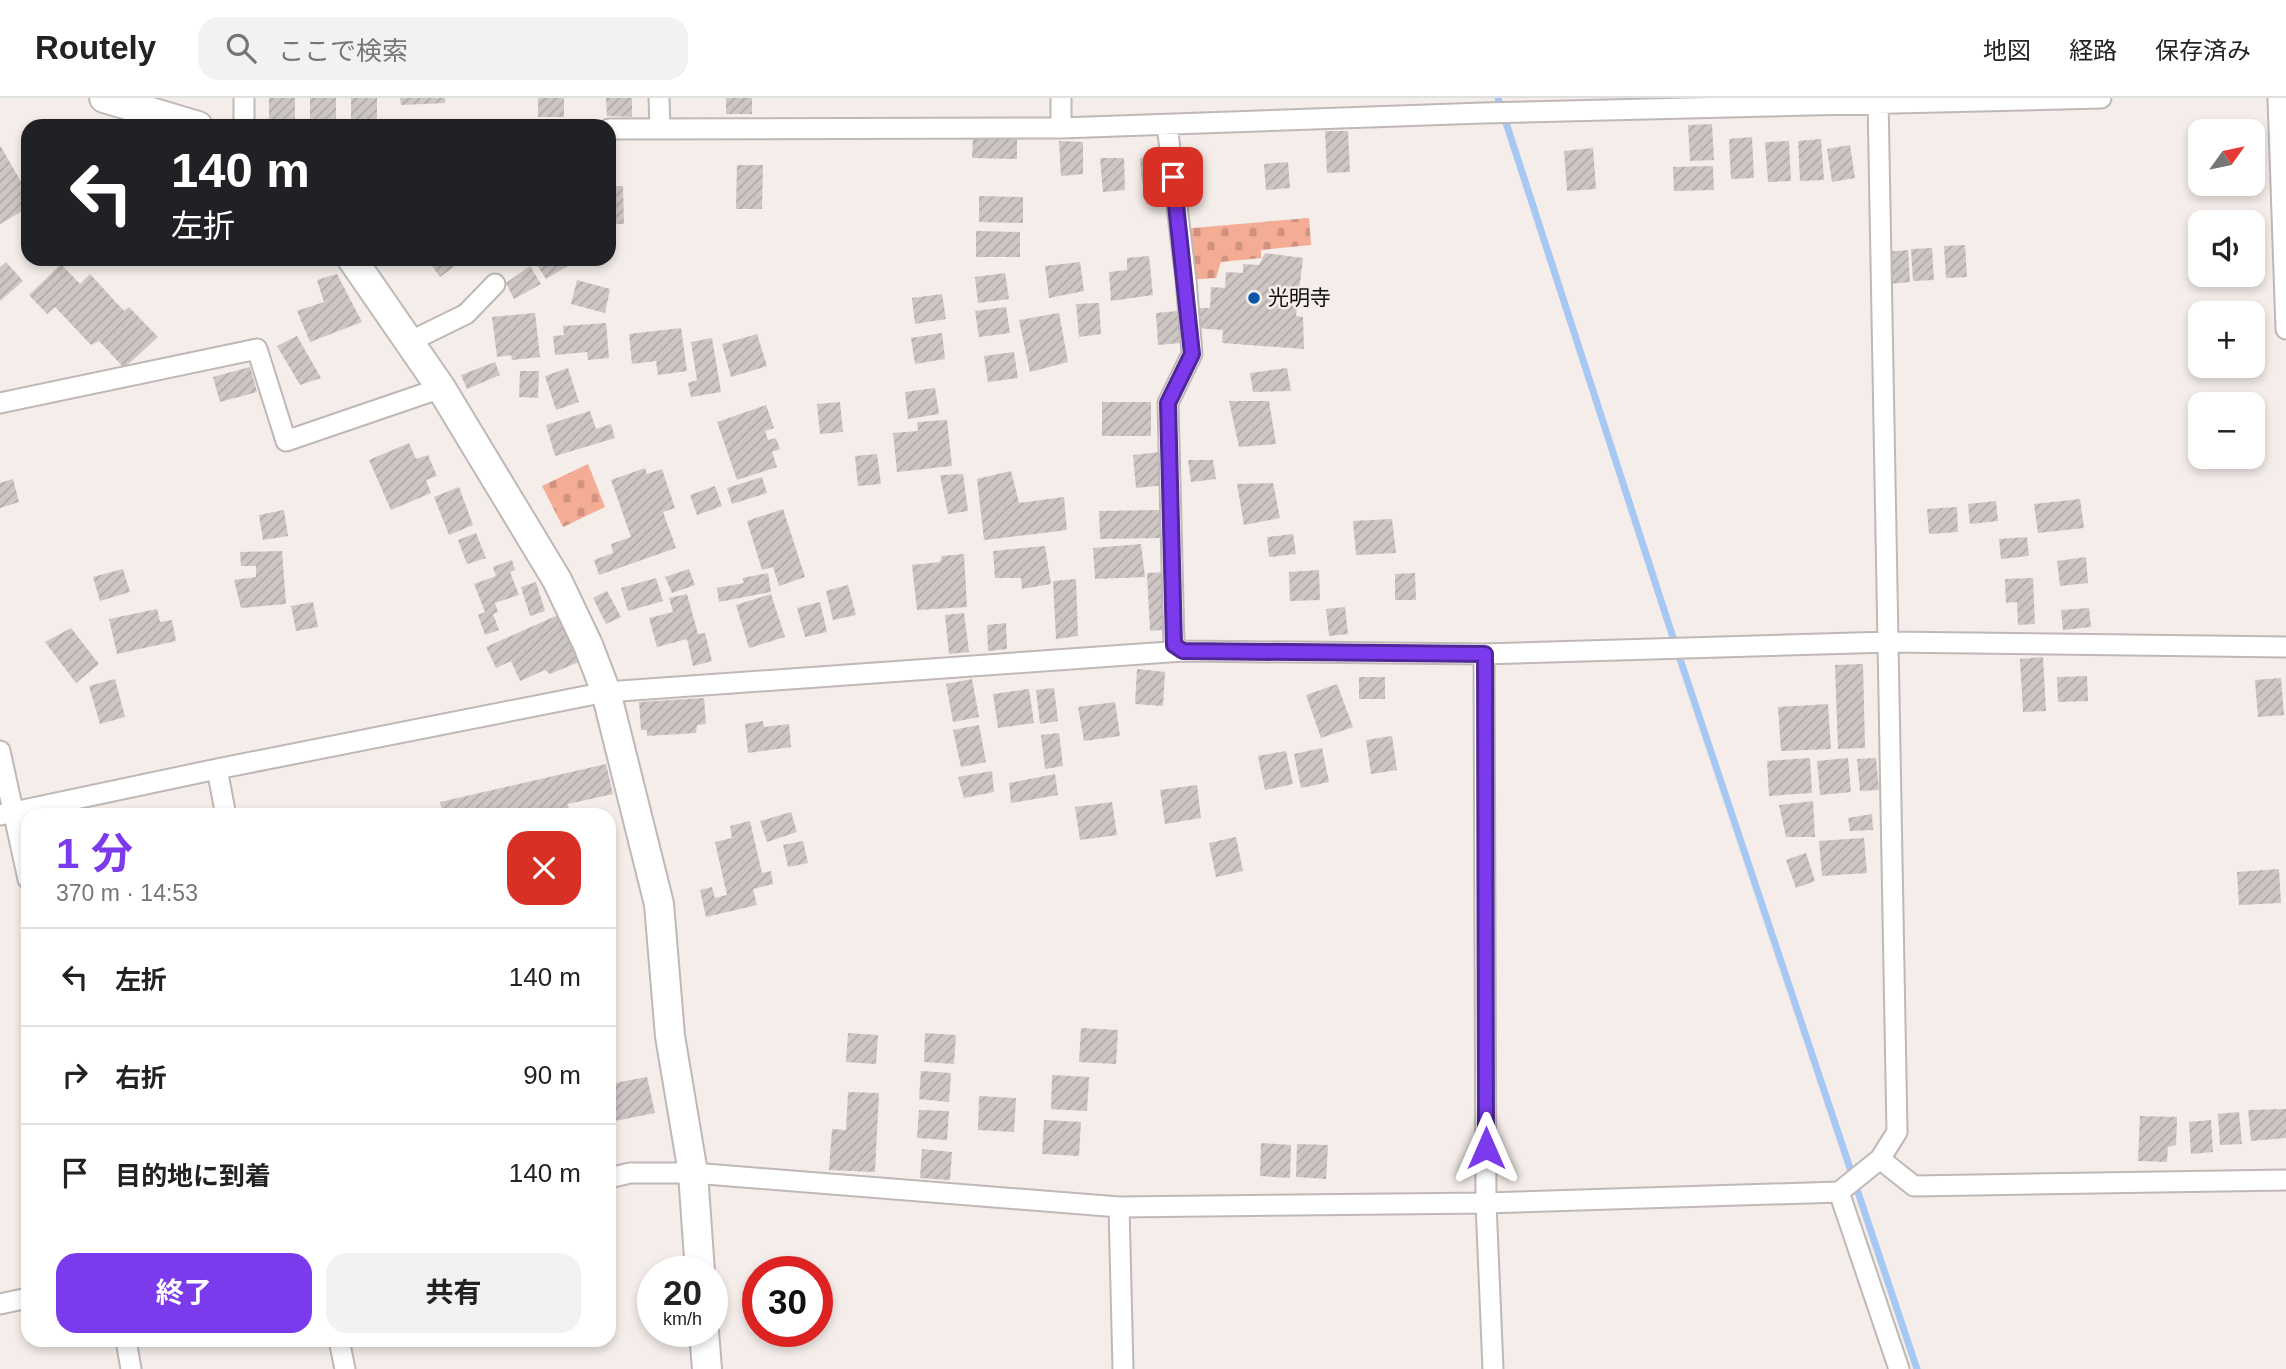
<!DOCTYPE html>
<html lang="ja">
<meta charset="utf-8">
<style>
:root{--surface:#fff;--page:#f2f2f2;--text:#222;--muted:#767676;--line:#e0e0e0;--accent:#7c3aed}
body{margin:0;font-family:Arial,"Noto Sans JP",sans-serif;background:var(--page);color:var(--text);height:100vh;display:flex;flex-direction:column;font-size:26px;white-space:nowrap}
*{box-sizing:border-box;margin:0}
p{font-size:23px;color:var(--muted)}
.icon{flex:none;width:38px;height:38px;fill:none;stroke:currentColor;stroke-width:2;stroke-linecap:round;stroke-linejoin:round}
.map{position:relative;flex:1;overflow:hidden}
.drawer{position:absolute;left:21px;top:710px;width:595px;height:539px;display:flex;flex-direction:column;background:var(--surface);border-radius:21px;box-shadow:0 4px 10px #0003}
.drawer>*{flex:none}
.hud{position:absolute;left:21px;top:21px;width:595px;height:147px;border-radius:21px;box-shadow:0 4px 10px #0003;background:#202124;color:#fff;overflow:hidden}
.needle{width:46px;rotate:57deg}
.buttons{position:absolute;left:2188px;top:21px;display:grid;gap:14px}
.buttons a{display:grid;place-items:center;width:77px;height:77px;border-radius:14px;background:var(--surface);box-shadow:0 4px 10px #0003;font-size:35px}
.speed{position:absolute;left:637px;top:1158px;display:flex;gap:14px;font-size:35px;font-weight:700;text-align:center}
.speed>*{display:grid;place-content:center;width:91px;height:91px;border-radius:50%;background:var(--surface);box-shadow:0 4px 10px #0003;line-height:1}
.speed small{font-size:18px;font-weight:400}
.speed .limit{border:10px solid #d22;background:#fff;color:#111}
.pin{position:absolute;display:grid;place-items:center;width:60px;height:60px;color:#fff;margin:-30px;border-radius:14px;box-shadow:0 4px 10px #0006}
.me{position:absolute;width:77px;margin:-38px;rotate:0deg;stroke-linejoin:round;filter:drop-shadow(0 0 5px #0008)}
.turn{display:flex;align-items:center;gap:24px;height:147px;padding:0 35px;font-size:32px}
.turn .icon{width:91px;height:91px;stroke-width:2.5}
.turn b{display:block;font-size:49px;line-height:60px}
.round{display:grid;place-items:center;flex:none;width:74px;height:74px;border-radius:21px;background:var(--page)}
.headline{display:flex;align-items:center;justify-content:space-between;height:119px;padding:0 35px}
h1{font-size:42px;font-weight:700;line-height:52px;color:var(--accent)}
.button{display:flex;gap:14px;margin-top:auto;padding:14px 35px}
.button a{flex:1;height:80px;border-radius:21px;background:var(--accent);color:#fff;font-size:28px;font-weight:700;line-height:80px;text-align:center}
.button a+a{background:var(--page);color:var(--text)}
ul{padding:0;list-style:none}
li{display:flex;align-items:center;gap:21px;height:98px;padding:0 35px;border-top:2px solid var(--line)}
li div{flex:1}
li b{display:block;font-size:26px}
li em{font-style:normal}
header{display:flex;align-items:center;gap:42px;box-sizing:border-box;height:98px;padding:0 35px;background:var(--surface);border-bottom:2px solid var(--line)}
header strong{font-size:33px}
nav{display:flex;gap:38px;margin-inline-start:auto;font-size:24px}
.search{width:490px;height:63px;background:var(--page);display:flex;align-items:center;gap:18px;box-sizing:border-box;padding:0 24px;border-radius:21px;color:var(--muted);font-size:26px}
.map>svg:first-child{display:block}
.cemetery{fill:url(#cemetery-stones)}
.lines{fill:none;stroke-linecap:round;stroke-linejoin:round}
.stream{stroke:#a7c8f2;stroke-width:7}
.building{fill:url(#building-hatch)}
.street-casing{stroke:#bfb8b6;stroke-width:23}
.secondary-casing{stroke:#bfb8b6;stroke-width:32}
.street{stroke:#fff;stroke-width:19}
.secondary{stroke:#fff;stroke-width:28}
.route-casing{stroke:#51269a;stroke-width:18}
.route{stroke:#7c3aed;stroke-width:12}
.poi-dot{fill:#0b57a6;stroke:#f4edea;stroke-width:2.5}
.labels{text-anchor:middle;stroke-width:5;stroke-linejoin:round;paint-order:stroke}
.poi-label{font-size:21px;fill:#110f0e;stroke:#f4edea;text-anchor:start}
</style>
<header>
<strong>Routely</strong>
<div class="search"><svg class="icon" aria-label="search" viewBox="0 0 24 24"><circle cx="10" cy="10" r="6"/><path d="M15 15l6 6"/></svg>ここで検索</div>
<nav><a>地図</a><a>経路</a><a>保存済み</a></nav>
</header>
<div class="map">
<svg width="2286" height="1271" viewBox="0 0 2286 1271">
<defs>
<pattern id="cemetery-stones" width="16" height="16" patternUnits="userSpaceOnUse" patternTransform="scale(1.75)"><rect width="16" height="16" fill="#f5ac95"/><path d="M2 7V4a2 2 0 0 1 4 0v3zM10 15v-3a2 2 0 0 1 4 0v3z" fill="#d1937f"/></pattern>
<pattern id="building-hatch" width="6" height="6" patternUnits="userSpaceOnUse" patternTransform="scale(1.75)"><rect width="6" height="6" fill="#cdc6c4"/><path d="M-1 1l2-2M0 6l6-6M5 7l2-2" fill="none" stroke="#afa9a7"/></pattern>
</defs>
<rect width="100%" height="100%" fill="#f4edea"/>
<path class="cemetery" d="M 1309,120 L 1311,147 L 1261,152 L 1261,160 L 1221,164 L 1216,180 L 1186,182 L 1181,131 Z
M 588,366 L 605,409 L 563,429 L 542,388 Z"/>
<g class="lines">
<path class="stream" d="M 1498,0 L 1680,561 L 1917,1271"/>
</g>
<path class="building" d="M 269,0 L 295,0 L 295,28 L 269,28 Z
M 310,0 L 336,0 L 336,28 L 310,28 Z
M 351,0 L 377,0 L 377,26 L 351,26 Z
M 400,0 L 445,0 L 445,5 L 401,7 Z
M 538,0 L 564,0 L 564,19 L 538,19 Z
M 606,0 L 632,0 L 632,19 L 607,18 Z
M 726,0 L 752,0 L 752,16 L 726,16 Z
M 1712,26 L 1714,62 L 1690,63 L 1688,27 Z
M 1325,33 L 1348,33 L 1350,74 L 1327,75 Z
M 973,35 L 1017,35 L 1017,61 L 972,60 Z
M 1752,39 L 1754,80 L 1731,81 L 1729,41 Z
M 1821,41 L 1824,82 L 1800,83 L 1798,43 Z
M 1059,43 L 1083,44 L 1083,76 L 1061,78 Z
M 1789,43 L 1791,83 L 1768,84 L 1765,44 Z
M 0,47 L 28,96 L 28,110 L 0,126 Z
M 1850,47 L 1855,80 L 1832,84 L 1827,51 Z
M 1593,50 L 1596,91 L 1567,93 L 1564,53 Z
M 1164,58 L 1166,83 L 1142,85 L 1140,60 Z
M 1100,60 L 1124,60 L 1125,92 L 1103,94 Z
M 1288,64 L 1290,90 L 1266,92 L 1264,66 Z
M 737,67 L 763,67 L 762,111 L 736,111 Z
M 1713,68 L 1714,92 L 1674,93 L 1673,69 Z
M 609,88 L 623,88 L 624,126 L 609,126 Z
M 979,98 L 1023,99 L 1023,125 L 979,124 Z
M 976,133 L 1020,134 L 1020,159 L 976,159 Z
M 1965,147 L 1967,179 L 1946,180 L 1944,148 Z
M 1932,150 L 1934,182 L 1913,183 L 1911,151 Z
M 1908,152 L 1910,184 L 1888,186 L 1886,154 Z
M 1265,155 L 1303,160 L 1296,218 L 1303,219 L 1304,251 L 1222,245 L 1223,232 L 1196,230 L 1198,210 L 1210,210 L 1211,189 L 1225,190 L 1226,174 L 1243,175 L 1243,166 L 1259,167 Z
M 1149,158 L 1153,197 L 1111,203 L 1109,174 L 1127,172 L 1127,160 Z
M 427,161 L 456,161 L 459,165 L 440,179 Z
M 533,161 L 572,161 L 574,164 L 546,181 Z
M 6,164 L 23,183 L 0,203 L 0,169 Z
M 1080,164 L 1084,193 L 1049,200 L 1045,168 Z
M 61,166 L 80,186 L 90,176 L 124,213 L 129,209 L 158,239 L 124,270 L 99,243 L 91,247 L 55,209 L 47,216 L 29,197 Z
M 530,168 L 541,186 L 514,201 L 506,185 Z
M 1005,175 L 1009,201 L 978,205 L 975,179 Z
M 337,176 L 362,224 L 310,244 L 297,213 L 324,204 L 317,182 Z
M 577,182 L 610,191 L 605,215 L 571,206 Z
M 942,196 L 946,221 L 915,226 L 912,200 Z
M 1099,205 L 1101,236 L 1079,239 L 1076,206 Z
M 1006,209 L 1010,235 L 979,239 L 975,213 Z
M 1178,213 L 1181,245 L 1158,247 L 1156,215 Z
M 535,215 L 540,259 L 512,262 L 511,257 L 497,259 L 492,219 Z
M 1059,215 L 1068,264 L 1030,274 L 1019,222 Z
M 606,225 L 609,260 L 588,262 L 587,254 L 555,257 L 553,238 L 564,237 L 563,228 Z
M 681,230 L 687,273 L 658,277 L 656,263 L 632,266 L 629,236 Z
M 942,235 L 945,261 L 915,266 L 911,240 Z
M 757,236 L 767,268 L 731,279 L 722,246 Z
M 297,238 L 321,280 L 300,287 L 277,248 Z
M 712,240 L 721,294 L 691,299 L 688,285 L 697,282 L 691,244 Z
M 1014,254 L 1018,280 L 988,284 L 984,258 Z
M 495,264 L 500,277 L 467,291 L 461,277 Z
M 250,269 L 257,294 L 220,304 L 213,279 Z
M 568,270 L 579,304 L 556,312 L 545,278 Z
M 1287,270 L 1291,293 L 1253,294 L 1250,275 Z
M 520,273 L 539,273 L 538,300 L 519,299 Z
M 935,290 L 939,316 L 908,321 L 905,294 Z
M 1229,303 L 1269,303 L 1276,346 L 1239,349 Z
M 840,304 L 843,334 L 820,336 L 817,306 Z
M 1102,304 L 1151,304 L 1151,338 L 1102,338 Z
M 766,307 L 774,330 L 765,333 L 768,342 L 776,340 L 780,351 L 772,354 L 777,369 L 737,382 L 717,324 Z
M 590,313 L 596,331 L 611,326 L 615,340 L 555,358 L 546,327 Z
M 947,322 L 952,368 L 897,374 L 893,335 L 918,333 L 917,324 Z
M 409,345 L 416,361 L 428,357 L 437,378 L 426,382 L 431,395 L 391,412 L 369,362 Z
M 1161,354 L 1165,387 L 1136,390 L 1133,357 Z
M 877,356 L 881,386 L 858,388 L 855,358 Z
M 1188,362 L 1213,362 L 1216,381 L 1191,384 Z
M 645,370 L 647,376 L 662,371 L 675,410 L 663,414 L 676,450 L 599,477 L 594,462 L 613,455 L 611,446 L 631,439 L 611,382 Z
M 1011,373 L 1019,405 L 1064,399 L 1067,432 L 984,442 L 977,381 Z
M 963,376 L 968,413 L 948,416 L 940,377 Z
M 762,379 L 767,395 L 732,406 L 727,390 Z
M 13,381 L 19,404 L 0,410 L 0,385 Z
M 1273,385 L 1280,420 L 1244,427 L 1237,386 Z
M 715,388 L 722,408 L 697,417 L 690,397 Z
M 459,389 L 473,427 L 449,437 L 434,399 Z
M 2080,401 L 2084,430 L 2038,435 L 2034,406 Z
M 1996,403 L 1998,423 L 1970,426 L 1968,406 Z
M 1957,409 L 1958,434 L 1929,436 L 1927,411 Z
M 783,411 L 805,479 L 779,488 L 773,469 L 762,472 L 747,423 Z
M 284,412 L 288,438 L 263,442 L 259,417 Z
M 1160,412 L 1161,440 L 1100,441 L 1099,413 Z
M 1392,421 L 1396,455 L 1356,457 L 1353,423 Z
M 476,435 L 486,460 L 467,466 L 458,442 Z
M 1293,436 L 1296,456 L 1269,459 L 1267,439 Z
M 2027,439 L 2029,458 L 2001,461 L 1999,441 Z
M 1141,446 L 1145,479 L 1095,481 L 1093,450 Z
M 1045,448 L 1051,486 L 1022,491 L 1021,480 L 995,480 L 993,453 Z
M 282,453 L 286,506 L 241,510 L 234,482 L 256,479 L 256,468 L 241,468 L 240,454 Z
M 964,456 L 967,509 L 917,512 L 912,467 L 940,464 L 942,458 Z
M 2086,459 L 2088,485 L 2060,488 L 2057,463 Z
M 512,462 L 515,472 L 510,474 L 519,497 L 495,505 L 498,514 L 493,516 L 499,532 L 485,537 L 478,517 L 485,514 L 474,486 L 496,478 L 493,469 Z
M 123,471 L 130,494 L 100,503 L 93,479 Z
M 689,471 L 695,487 L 672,495 L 665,479 Z
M 1319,472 L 1320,502 L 1290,503 L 1289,474 Z
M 1170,474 L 1172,531 L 1150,533 L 1147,475 Z
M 768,475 L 771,494 L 719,504 L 717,490 L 744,485 L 742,480 Z
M 1415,475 L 1416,502 L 1395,502 L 1395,476 Z
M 656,480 L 663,503 L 628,513 L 621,490 Z
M 2033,480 L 2035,526 L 2018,527 L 2017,504 L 2006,505 L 2005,481 Z
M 1076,481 L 1078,538 L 1056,541 L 1053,483 Z
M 536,484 L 545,513 L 530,518 L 521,489 Z
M 848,487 L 856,517 L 833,522 L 826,493 Z
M 607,493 L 621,519 L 606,526 L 593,500 Z
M 687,496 L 698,536 L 705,535 L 712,563 L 693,568 L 687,541 L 657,549 L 649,520 L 673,514 L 669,500 Z
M 771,496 L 785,539 L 749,550 L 736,507 Z
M 313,504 L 318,529 L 296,533 L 291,508 Z
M 820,504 L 827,534 L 805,539 L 797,510 Z
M 1345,509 L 1348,536 L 1329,538 L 1326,511 Z
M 2089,510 L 2091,529 L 2063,532 L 2061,512 Z
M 157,511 L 160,524 L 172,522 L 176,543 L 117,556 L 109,521 Z
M 964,515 L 969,554 L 949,556 L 945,517 Z
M 558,517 L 579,564 L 550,576 L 545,572 L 520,583 L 511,563 L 496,570 L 486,549 Z
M 1006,525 L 1007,551 L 988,553 L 987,527 Z
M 71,530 L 99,566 L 76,585 L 45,544 Z
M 2043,559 L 2046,613 L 2023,614 L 2020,561 Z
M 1863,566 L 1865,650 L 1838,651 L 1835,567 Z
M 1137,571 L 1165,574 L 1163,608 L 1135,606 Z
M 2087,578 L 2088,603 L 2058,604 L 2057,579 Z
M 1359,579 L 1385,579 L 1385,601 L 1359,601 Z
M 2281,580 L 2284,617 L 2258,619 L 2255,582 Z
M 115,581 L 125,619 L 100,626 L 89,588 Z
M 972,581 L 979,619 L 953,624 L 946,586 Z
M 1337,586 L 1353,629 L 1321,640 L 1306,597 Z
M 1054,590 L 1058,623 L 1040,626 L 1036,592 Z
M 1029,591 L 1034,625 L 998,630 L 993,596 Z
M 704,600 L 706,626 L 697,627 L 696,635 L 647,638 L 647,632 L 641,632 L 639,604 Z
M 1115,604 L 1120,638 L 1084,643 L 1078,609 Z
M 1828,606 L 1831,651 L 1781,653 L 1778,609 Z
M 763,623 L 764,629 L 789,626 L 791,649 L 748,655 L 745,626 Z
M 979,627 L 986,664 L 961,669 L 953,632 Z
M 1059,635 L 1063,668 L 1045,671 L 1041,637 Z
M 1392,638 L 1397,672 L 1371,676 L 1366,642 Z
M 1322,650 L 1329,684 L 1301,690 L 1294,656 Z
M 1286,653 L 1293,686 L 1265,692 L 1258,658 Z
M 1810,660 L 1812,695 L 1769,698 L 1767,663 Z
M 1848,660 L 1851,694 L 1820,697 L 1817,663 Z
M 1876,660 L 1879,692 L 1860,693 L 1857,661 Z
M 606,666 L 613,696 L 568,706 L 570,718 L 443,718 L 440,704 Z
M 992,673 L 994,694 L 964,700 L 958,679 Z
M 1055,676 L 1058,697 L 1011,705 L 1009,685 Z
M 1197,687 L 1201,720 L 1165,726 L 1160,692 Z
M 1813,703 L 1815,739 L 1786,739 L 1779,707 Z
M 1112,704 L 1117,737 L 1080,742 L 1075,709 Z
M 791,714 L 797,734 L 767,744 L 760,723 Z
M 1872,716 L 1873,732 L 1850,733 L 1848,720 Z
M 750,723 L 762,775 L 771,773 L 773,786 L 753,791 L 757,807 L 706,819 L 700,792 L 712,789 L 715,800 L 727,797 L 715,744 L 732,740 L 730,728 Z
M 1236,739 L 1243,773 L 1216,779 L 1209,745 Z
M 1864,740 L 1867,775 L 1822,778 L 1819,743 Z
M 803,743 L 808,765 L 788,769 L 783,747 Z
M 1806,755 L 1815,783 L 1796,790 L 1786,762 Z
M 2279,771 L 2281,805 L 2239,807 L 2237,774 Z
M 1081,930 L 1118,932 L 1116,966 L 1079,964 Z
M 848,935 L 878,937 L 876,966 L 846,964 Z
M 925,935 L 956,937 L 954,966 L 924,964 Z
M 921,973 L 951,975 L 949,1004 L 919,1001 Z
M 1052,977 L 1089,979 L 1087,1013 L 1051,1011 Z
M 647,979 L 655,1015 L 610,1024 L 609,986 Z
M 848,994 L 879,995 L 875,1074 L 829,1072 L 832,1031 L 846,1032 Z
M 979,998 L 1016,1000 L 1014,1034 L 978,1032 Z
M 2286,1011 L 2286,1040 L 2251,1043 L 2248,1012 Z
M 919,1012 L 949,1013 L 947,1042 L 917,1040 Z
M 2239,1014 L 2242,1046 L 2220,1047 L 2218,1016 Z
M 2140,1018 L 2177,1019 L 2176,1047 L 2168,1049 L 2167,1064 L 2138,1063 Z
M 1044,1022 L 1081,1024 L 1079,1058 L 1042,1056 Z
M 2211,1022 L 2213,1054 L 2191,1056 L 2189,1024 Z
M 1261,1045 L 1291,1047 L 1290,1080 L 1260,1078 Z
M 1297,1046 L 1328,1047 L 1326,1081 L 1296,1079 Z
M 922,1051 L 952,1054 L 950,1082 L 920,1080 Z"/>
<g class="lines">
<defs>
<path id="street" d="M 659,0 L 660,29
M 1061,0 L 1061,30
M 2278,0 L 2286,231
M 1167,27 L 1186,182 L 1192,256 L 1168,305 L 1174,547 L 1183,553
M 244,28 L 244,0
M 609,31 L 1061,30 L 1483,15 L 2101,0
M 409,244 L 466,216 L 495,186
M 0,305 L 257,251 L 286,343 L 441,290
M 1484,556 L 1486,1105 L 1493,1271
M 0,653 L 28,781
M 217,671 L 226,718
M 0,717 L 217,671 L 606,594 L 1183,553 L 1484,556 L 1889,544 L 2286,549
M 1880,1061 L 1914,1088 L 2286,1082
M 609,1080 L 630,1075 L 693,1075 L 1119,1109 L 1486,1105 L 1839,1094 L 1880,1061 L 1897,1034 L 1878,0
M 1839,1094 L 1899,1271
M 1119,1109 L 1123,1271
M 0,1206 L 28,1200
M 126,1242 L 131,1271
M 339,1242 L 345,1271"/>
<path id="secondary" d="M 104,0 L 198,28
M 352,161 L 441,290 L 557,482 L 588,547 L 606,594 L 659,806 L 670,938 L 693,1075 L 700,1174
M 704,1234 L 707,1271"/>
</defs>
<use href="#street" class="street-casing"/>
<use href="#secondary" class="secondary-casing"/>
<use href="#street" class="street"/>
<use href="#secondary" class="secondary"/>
</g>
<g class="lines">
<defs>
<path id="route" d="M 1173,79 L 1192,256 L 1168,305 L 1174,547 L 1183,553 L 1485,556 L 1486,1050"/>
</defs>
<use href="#route" class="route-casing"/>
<use href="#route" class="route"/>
</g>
<circle class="poi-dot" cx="1254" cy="200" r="7"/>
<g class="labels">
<g class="poi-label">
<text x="1268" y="207">光明寺</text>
</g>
</g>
</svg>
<div class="buttons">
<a><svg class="needle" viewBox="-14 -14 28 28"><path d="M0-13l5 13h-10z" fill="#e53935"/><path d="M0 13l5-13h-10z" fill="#767676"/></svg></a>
<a><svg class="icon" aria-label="sound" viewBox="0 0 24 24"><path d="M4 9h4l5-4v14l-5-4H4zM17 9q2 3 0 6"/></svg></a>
<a>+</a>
<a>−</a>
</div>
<div class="speed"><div>20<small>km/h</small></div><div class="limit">30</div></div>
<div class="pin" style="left:1173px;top:79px;background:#d93025"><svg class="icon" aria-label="arrive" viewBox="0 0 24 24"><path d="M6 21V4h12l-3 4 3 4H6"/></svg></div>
<svg class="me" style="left:1486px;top:1050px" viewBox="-20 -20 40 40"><path d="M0-17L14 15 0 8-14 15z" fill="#7c3aed" stroke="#fff" stroke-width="4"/></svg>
<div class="hud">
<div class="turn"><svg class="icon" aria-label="left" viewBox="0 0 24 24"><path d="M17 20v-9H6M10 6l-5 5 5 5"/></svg><div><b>140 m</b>左折</div></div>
</div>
<section class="drawer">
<div class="headline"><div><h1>1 分</h1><p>370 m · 14:53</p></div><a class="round" style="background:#d93025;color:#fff"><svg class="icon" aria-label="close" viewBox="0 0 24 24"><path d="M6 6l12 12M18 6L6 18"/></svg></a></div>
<ul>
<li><svg class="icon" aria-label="left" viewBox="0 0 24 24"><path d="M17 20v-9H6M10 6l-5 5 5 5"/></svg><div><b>左折</b></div><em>140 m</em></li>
<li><svg class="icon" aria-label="right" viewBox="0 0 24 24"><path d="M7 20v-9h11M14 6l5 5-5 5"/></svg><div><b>右折</b></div><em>90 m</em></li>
<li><svg class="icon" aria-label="arrive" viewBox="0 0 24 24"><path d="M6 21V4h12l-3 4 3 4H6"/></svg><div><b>目的地に到着</b></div><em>140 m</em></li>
</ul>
<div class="button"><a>終了</a><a>共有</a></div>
</section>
</div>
